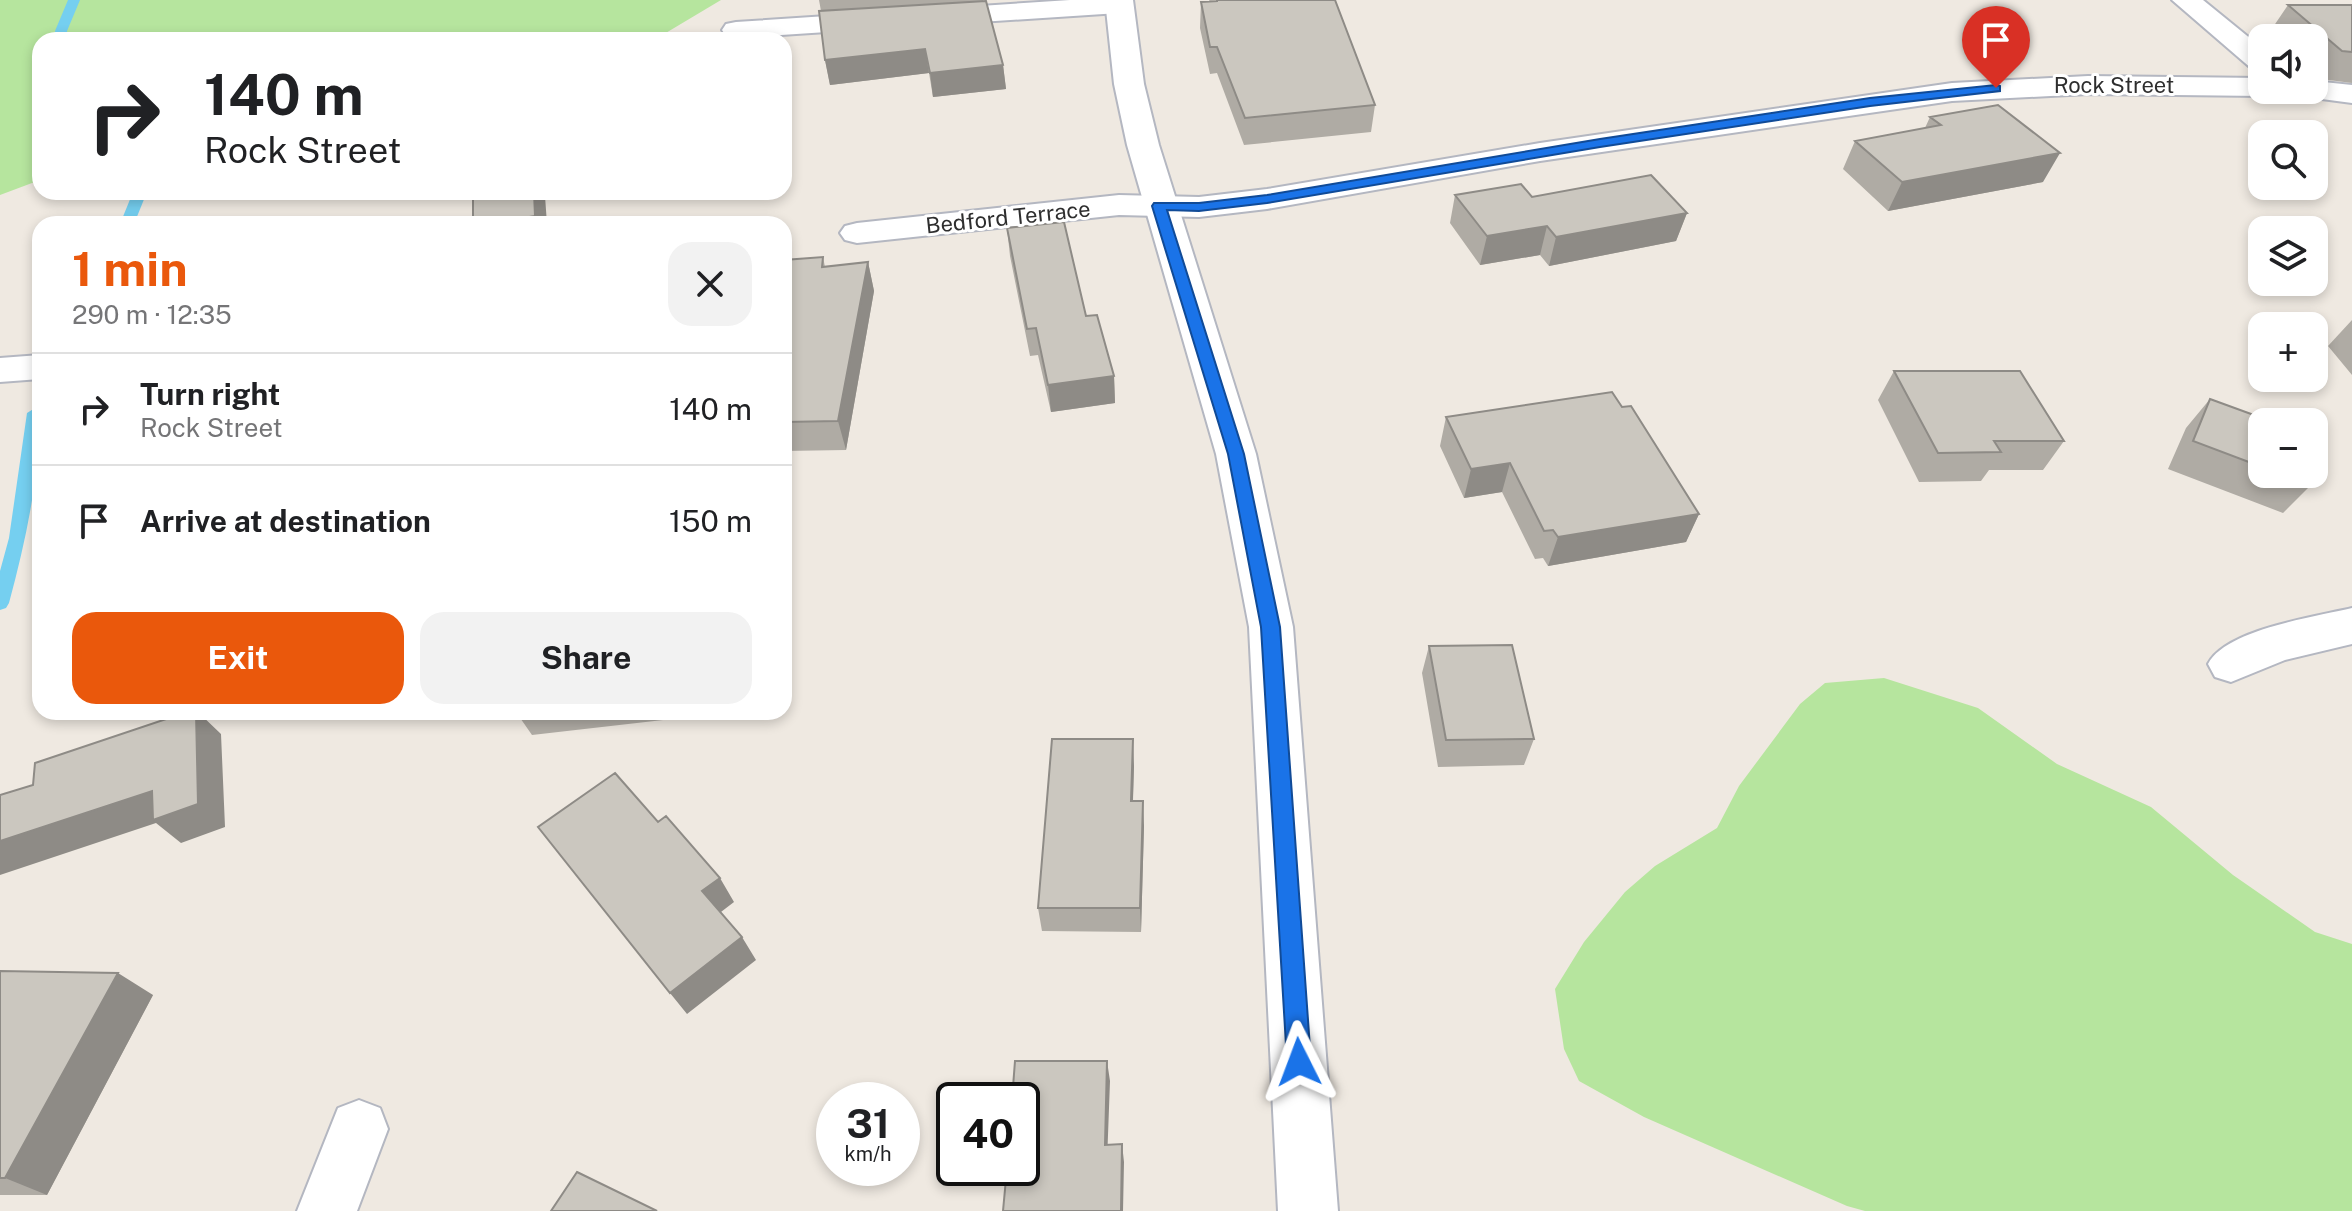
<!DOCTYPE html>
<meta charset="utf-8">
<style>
:root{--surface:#fff;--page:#f2f2f2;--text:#202124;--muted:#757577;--line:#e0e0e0;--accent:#ea580c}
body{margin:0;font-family:"Public Sans",sans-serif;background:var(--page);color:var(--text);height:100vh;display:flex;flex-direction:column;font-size:30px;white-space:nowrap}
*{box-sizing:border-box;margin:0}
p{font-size:26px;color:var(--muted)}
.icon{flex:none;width:44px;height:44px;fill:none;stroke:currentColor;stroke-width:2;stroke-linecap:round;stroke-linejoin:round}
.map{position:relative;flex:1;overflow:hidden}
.drawer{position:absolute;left:32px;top:216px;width:760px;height:504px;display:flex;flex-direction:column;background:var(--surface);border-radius:24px;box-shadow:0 4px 12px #0003}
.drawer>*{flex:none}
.guide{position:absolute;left:32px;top:32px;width:760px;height:168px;border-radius:24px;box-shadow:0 4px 12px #0003;background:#fff;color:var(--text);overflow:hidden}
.fabs{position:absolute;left:2248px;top:24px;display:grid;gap:16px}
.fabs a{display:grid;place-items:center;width:80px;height:80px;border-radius:16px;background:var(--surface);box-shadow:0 4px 12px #0003;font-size:40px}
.speed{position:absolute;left:816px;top:1082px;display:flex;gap:16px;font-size:40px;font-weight:700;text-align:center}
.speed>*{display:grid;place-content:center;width:104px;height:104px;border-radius:50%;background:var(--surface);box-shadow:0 4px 12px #0003;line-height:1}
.speed small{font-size:20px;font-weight:400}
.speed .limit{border:4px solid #111;border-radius:12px;background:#fff;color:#111}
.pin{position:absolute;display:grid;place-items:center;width:68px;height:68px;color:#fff;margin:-82px -34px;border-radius:50% 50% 50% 0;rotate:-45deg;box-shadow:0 0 8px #0007}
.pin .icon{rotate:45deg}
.me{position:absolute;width:88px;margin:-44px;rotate:357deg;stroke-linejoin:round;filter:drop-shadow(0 0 6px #0008)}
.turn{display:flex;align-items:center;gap:28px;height:168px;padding:0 40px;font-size:36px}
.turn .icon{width:104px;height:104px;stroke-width:2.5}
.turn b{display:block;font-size:56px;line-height:68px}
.round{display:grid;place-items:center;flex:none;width:84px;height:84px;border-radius:24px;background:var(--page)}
.headline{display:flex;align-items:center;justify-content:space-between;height:136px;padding:0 40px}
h1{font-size:48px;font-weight:700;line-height:60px;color:var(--accent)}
.button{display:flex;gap:16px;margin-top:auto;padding:16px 40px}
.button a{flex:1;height:92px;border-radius:24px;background:var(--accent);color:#fff;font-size:32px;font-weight:700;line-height:92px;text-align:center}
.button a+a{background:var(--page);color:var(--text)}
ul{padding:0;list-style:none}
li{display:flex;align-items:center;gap:24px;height:112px;padding:0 40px;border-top:2px solid var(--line)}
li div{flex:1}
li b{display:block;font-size:30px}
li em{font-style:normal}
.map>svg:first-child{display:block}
.green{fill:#b6e59e}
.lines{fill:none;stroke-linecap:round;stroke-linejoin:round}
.stream{fill:#75cff0;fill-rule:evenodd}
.minor-casing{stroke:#b4b7c1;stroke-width:4}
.tertiary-casing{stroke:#b4b7c1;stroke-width:4}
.minor{fill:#fff;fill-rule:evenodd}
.tertiary{fill:#fff;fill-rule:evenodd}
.wall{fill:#afaba4}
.shaded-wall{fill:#8e8b86}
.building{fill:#cbc7bf;stroke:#8e8b86;stroke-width:2}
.route{fill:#1a73e8;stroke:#114b97;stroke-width:2}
.labels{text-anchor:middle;stroke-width:6;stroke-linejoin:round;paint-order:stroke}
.far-street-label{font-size:22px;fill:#2e2e2e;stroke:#fff}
</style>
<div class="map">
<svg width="2352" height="1211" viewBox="0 0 2352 1211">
<rect width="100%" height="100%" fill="#efe9e1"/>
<path class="green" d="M 0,0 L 721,0 L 654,40 L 40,40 L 40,180 L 0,195 Z
M 1884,678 L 1978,708 L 2057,764 L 2151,807 L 2233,875 L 2315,932 L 2352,944 L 2352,1211 L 1865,1211 L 1847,1206 L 1644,1117 L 1579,1081 L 1564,1049 L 1555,989 L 1584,942 L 1625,892 L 1655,866 L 1717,828 L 1739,786 L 1800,704 L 1825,683 Z"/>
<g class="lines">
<path class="stream" d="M 68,0 L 80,0 L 67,31 L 68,40 L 56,40 L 55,31 Z
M 133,192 L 147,192 L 134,224 L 120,224 Z
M 35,408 L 40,409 C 40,475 26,540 9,603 L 6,608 L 0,610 L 0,571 L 9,538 L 27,413 Z"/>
<defs>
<path id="minor" d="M 1070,0 L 1129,0 L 1133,5 L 1129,11 L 1119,13 L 736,38 L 726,36 L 722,30 L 726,24 L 736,22 Z
M 2172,0 L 2203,0 L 2262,48 L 2262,72 L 2252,69 Z
M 2088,76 L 2262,78 L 2262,90 L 2275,90 L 2262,96 L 2088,94 L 1952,101 L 1540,161 L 1267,209 L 1199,217 L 1119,215 L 857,243 L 845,240 L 840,233 L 845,226 L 857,223 L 1119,195 L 1199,197 L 1267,189 L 1540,143 L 1952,83 Z
M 2314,81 L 2352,85 L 2352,103 L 2299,96 L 2295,90 L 2314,90 Z
M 40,355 L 40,379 L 0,382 L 0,358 Z
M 2352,608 L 2352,644 L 2285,660 L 2231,682 L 2215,677 L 2208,664 C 2226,629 2315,617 2352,608 Z
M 359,1100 L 380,1108 L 388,1129 L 357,1211 L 297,1211 L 338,1108 Z"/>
<path id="tertiary" d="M 1105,0 L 1133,0 L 1144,84 L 1159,145 L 1256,454 L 1293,627 L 1338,1211 L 1278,1211 L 1249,627 L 1216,454 L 1127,145 L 1114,84 Z"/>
</defs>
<use href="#minor" class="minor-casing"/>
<use href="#tertiary" class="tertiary-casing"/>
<use href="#minor" class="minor"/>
<use href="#tertiary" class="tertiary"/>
</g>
<path class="wall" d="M 819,0 L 983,0 L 1003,65 L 1006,89 L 933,97 L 929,73 L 830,85 L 825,60 L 821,11 Z
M 1209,0 L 1335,0 L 1375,105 L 1371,132 L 1244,145 L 1217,73 L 1210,74 L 1200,28 L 1201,2 L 1210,2 Z
M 2288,5 L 2352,5 L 2352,83 L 2321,79 L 2314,72 L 2314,38 L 2275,38 L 2269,33 Z
M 1930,117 L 2043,182 L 1888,211 L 1843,169 L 1855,141 L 1925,128 Z
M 1455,195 L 1532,197 L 1687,213 L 1676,241 L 1549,266 L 1540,255 L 1480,265 L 1450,223 Z
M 1007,228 L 1086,316 L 1114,376 L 1115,403 L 1051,412 L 1038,355 L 1030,356 L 1010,256 Z
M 823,257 L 825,267 L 868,262 L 874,291 L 846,450 L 784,451 L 784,260 Z
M 2352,320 L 2352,375 L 2328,346 Z
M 1894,371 L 2064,441 L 2043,470 L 1989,470 L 1981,481 L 1919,482 L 1878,400 Z
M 2210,399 L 2262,422 L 2262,474 L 2314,474 L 2311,485 L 2283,513 L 2168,469 L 2186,428 Z
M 1622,407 L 1699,514 L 1686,542 L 1548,566 L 1543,558 L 1535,559 L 1502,492 L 1464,498 L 1440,446 L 1446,417 Z
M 1429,646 L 1534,739 L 1524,765 L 1438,767 L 1422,673 Z
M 516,712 L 733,712 L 532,735 Z
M 1134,766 L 1133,801 L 1144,826 L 1141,932 L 1042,931 L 1038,908 Z
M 0,971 L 153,995 L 47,1195 L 0,1195 Z"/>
<path class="shaded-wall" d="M 925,49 L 929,73 L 830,85 L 825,60 Z
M 1003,65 L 1006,89 L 933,97 L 930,73 Z
M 2060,153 L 2043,182 L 1888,211 L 1902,182 Z
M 534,192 L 543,192 L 545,196 L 547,224 L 490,224 Z
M 1687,213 L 1676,241 L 1549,266 L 1556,237 Z
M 1547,226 L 1540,255 L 1480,265 L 1487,236 Z
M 868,262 L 874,291 L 846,450 L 838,421 Z
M 1114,376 L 1115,403 L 1051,412 L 1048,385 Z
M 1510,463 L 1502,492 L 1464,498 L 1471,469 Z
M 1699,514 L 1686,542 L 1548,566 L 1558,537 Z
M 196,712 L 198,712 L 221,734 L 225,827 L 181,843 L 156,823 L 0,875 L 0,841 Z
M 1133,739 L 1134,766 L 1132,826 L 1131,801 Z
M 1143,801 L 1144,826 L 1141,932 L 1140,908 Z
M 720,878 L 734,902 L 717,915 L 702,891 Z
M 742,937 L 756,960 L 687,1014 L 670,993 Z
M 118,973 L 153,995 L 47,1195 L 5,1178 Z
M 1107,1061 L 1110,1081 L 1107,1162 L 1105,1145 Z
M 1122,1144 L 1124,1162 L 1123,1211 L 1121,1211 Z"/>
<path class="building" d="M 1217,0 L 1335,0 L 1375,105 L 1245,118 L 1217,47 L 1210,47 L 1201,2 L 1217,1 Z
M 986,1 L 1003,65 L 930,73 L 925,49 L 825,60 L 819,11 Z
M 2288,5 L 2352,5 L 2352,52 L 2342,51 Z
M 738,34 L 737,40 L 631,40 Z
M 1998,105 L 2060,153 L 1902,182 L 1855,141 L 1941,125 L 1930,117 Z
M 1651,175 L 1687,213 L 1556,237 L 1547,226 L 1487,236 L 1455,195 L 1521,184 L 1532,197 Z
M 473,192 L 534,192 L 535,216 L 490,224 L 473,224 Z
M 1064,222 L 1086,316 L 1097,315 L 1114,376 L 1048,385 L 1036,328 L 1027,329 L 1007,228 Z
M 823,257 L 822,267 L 868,262 L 838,421 L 784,422 L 784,260 Z
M 1894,371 L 2020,371 L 2064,441 L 1994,441 L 2001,452 L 1938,453 Z
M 1612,392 L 1622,407 L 1631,406 L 1699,514 L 1558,537 L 1553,530 L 1544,531 L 1510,463 L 1471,469 L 1446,417 Z
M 2210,399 L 2273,422 L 2262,422 L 2262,467 L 2193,441 Z
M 2314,437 L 2322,440 L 2314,473 Z
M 2282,474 L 2314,474 L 2311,485 Z
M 1512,645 L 1534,739 L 1446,740 L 1429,646 Z
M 187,712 L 196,712 L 198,804 L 153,820 L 152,791 L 0,841 L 0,795 L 33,785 L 35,763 Z
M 1052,739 L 1133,739 L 1131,801 L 1143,801 L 1140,908 L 1038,908 Z
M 615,773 L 658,822 L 666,816 L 720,878 L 702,891 L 742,937 L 670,993 L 538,827 Z
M 0,971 L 118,973 L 5,1178 L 0,1178 Z
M 1015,1061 L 1107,1061 L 1105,1145 L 1122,1144 L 1121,1211 L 1003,1211 L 1007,1168 L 1022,1168 L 1022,1100 L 1012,1100 Z
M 577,1172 L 657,1211 L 551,1211 Z"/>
<path class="route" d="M 1996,85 L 2000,86 L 2000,91 L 1870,106 L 1600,147 L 1267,203 L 1199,211 L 1167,210 L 1244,454 L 1280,627 L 1311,1062 L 1307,1070 L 1299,1074 L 1291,1070 L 1287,1062 L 1261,627 L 1228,454 L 1152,206 L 1154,203 L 1199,203 L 1267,195 L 1600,139 L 1870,98 Z"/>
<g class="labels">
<g class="far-street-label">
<text x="2114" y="93">Rock Street</text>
<text transform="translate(1008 217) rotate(-6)" y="8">Bedford Terrace</text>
</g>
</g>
</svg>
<div class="fabs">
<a><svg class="icon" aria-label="sound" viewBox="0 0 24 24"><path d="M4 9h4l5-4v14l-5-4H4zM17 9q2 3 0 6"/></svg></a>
<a><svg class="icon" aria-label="search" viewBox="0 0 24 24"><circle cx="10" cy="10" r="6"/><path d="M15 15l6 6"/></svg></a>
<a><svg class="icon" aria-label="layers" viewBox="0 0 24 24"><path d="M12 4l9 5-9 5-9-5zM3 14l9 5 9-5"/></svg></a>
<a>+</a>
<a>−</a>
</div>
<div class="speed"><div>31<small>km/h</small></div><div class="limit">40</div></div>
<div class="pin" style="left:1996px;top:88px;background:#d93025"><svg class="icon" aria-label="arrive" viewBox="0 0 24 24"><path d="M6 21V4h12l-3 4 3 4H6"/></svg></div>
<svg class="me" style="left:1299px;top:1062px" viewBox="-20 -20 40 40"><path d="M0-17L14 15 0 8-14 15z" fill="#1a73e8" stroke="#fff" stroke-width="4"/></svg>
<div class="guide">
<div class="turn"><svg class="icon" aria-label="right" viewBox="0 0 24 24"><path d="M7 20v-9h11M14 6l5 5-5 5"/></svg><div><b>140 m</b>Rock Street</div></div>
</div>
<section class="drawer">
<div class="headline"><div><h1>1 min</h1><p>290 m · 12:35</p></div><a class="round"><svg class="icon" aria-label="close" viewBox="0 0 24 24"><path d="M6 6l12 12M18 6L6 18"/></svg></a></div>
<ul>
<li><svg class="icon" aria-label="right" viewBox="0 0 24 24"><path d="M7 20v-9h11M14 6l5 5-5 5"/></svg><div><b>Turn right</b><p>Rock Street</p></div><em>140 m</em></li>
<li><svg class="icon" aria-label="arrive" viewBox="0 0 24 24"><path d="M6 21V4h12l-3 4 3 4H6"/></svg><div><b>Arrive at destination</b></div><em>150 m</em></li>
</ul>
<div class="button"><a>Exit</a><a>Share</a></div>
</section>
</div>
